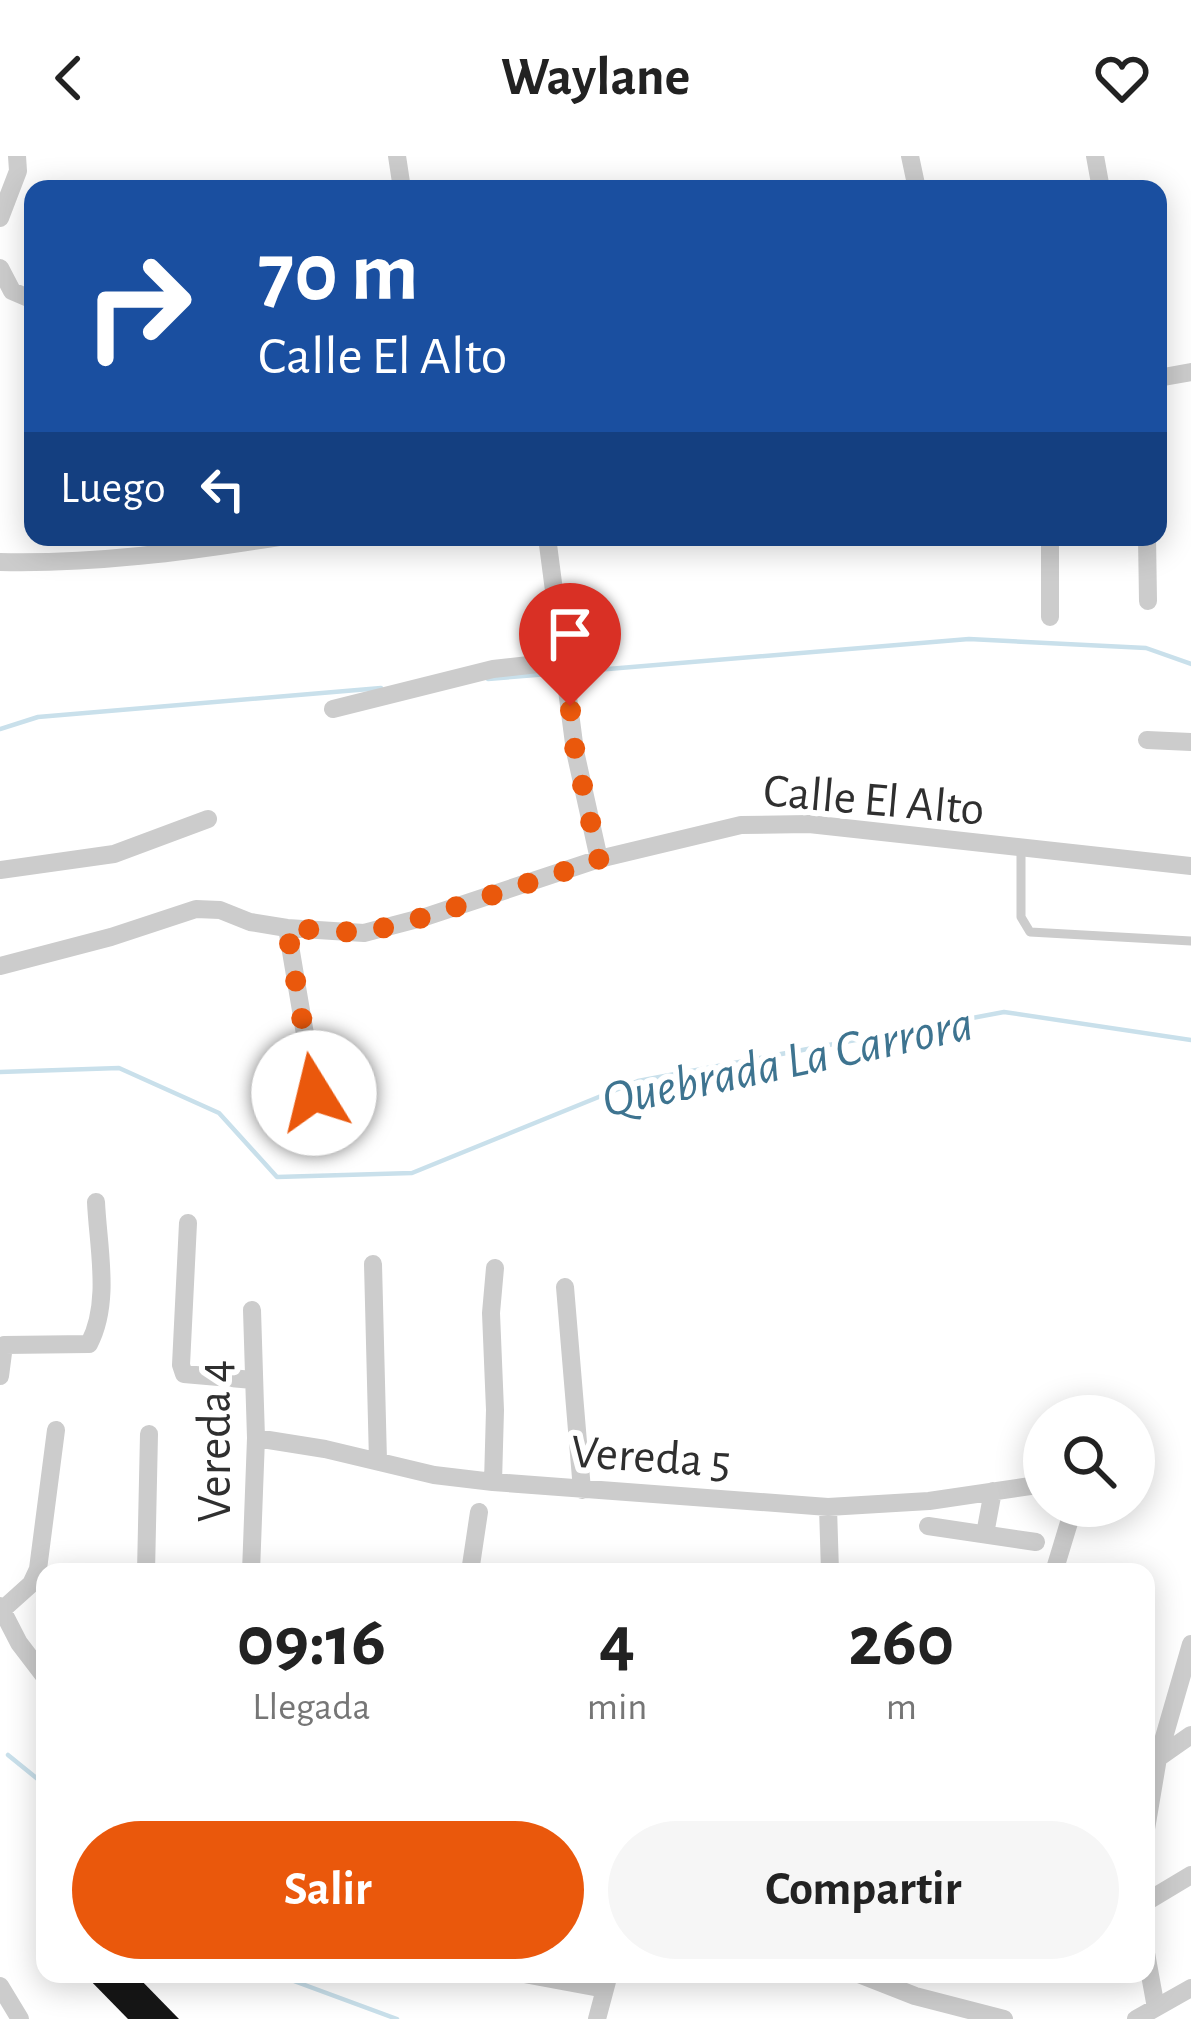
<!DOCTYPE html>
<html lang="es">
<style>
:root{--surface:#fff;--page:#f6f6f6;--text:#222;--muted:#767676;--accent:#ea580c}
body{margin:0;font-family:"Alegreya Sans",sans-serif;background:var(--page);color:var(--text);height:100vh;display:flex;flex-direction:column;font-size:45px;white-space:nowrap}
*{box-sizing:border-box;margin:0}
p{font-size:39px;color:var(--muted)}
.icon{flex:none;width:66px;height:66px;fill:none;stroke:currentColor;stroke-width:2;stroke-linecap:round;stroke-linejoin:round}
.map{position:relative;flex:1;overflow:hidden}
.details{position:absolute;left:36px;top:1407px;width:1119px;height:420px;display:flex;flex-direction:column;background:var(--surface);border-radius:24px;box-shadow:0 6px 30px #0003}
.details>*{flex:none}
.top-card{position:absolute;left:24px;top:24px;width:1143px;height:366px;border-radius:24px;box-shadow:0 6px 30px #0003;background:#1a4fa0;color:#fff;overflow:hidden}
.buttons{position:absolute;left:1023px;top:1239px;display:grid;gap:24px}
.buttons a{display:grid;place-items:center;width:132px;height:132px;border-radius:50%;background:var(--surface);box-shadow:0 6px 30px #0003;font-size:60px}
.pin{position:absolute;display:grid;place-items:center;width:102px;height:102px;color:#fff;margin:-123px -51px;border-radius:50% 50% 50% 0;rotate:-45deg;box-shadow:0 0 12px #0007}
.pin .icon{rotate:45deg}
.me{position:absolute;width:132px;margin:-66px;rotate:351deg;stroke-linejoin:round;filter:drop-shadow(0 0 9px #0008)}
.turn{display:flex;align-items:center;gap:42px;height:252px;padding:0 36px;font-size:54px}
.turn .icon{width:156px;height:156px;stroke-width:2.5}
.turn b{display:block;font-size:84px;line-height:102px}
.then{display:flex;align-items:center;height:114px;padding:0 36px;background:#0003;gap:24px;font-size:45px}
.eta{display:flex;justify-content:space-evenly;align-items:center;height:204px;text-align:center}
.eta b{font-size:72px;font-weight:700;line-height:84px}
.button{display:flex;gap:24px;margin-top:auto;padding:24px 36px}
.button a{flex:1;height:138px;border-radius:72px;background:var(--accent);color:#fff;font-size:48px;font-weight:700;line-height:138px;text-align:center}
.button a+a{background:var(--page);color:var(--text)}
header{display:flex;justify-content:space-between;align-items:center;height:156px;padding:0 36px;background:var(--surface);font-size:54px;font-weight:700}
.map>svg:first-child{display:block}
.lines{fill:none;stroke-linecap:round;stroke-linejoin:round}
.stream{stroke:#c9e0eb;stroke-width:4.5}
.building{fill:#161616}
.lane{stroke:#ccc;stroke-width:9}
.street{stroke:#ccc;stroke-width:18}
.route{stroke:#ea580c;stroke-width:21;stroke-dasharray:0 37.8}
.labels{text-anchor:middle;stroke-width:12;stroke-linejoin:round;paint-order:stroke}
.street-label{font-size:48px;fill:#2f2f2f;stroke:#fff}
.water-label{font-size:51px;font-style:italic;fill:#3e7490;stroke:#fff}
</style>
<header><svg class="icon" aria-label="back" viewBox="0 0 24 24"><path d="M15 5l-7 7 7 7"/></svg>Waylane<svg class="icon" aria-label="heart" viewBox="0 0 24 24"><path d="M12 20l-8-8c-3-5 5-10 8-4 3-6 11-1 8 4z"/></svg></header>
<div class="map">
<svg width="1191" height="1863" viewBox="0 0 1191 1863">
<rect width="100%" height="100%" fill="#fff"/>
<g class="lines">
<path class="stream" d="M 572,516 L 969,483 L 1146,492 L 1191,508
M 488,523 L 561,517
M 0,573 L 38,561 L 381,532
M 0,916 L 119,912 L 219,957 L 277,1021 L 412,1017 L 638,925 L 1004,856 L 1191,884
M 8,1599 L 45,1629
M 275,1818 L 397,1863"/>
</g>
<path class="building" d="M 84,1818 L 135,1818 L 179,1863 L 128,1863 Z"/>
<g class="lines">
<path class="lane" d="M 1021,694 L 1021,761 L 1030,776 L 1191,785"/>
<path class="street" d="M 397,0 L 402,33
M 910,0 L 917,33
M 1095,0 L 1101,33
M 0,62 L 18,15 L 17,0
M 0,112 L 12,135 L 33,144
M 1158,222 L 1191,216
M 547,381 L 575,595 L 599,703
M 1147,381 L 1148,445
M 0,406 C 95,408 185,396 279,381
M 1050,461 L 1050,381
M 333,553 L 493,513 L 565,505
M 1147,584 L 1191,586
M 0,714 L 114,698 L 208,663
M 287,772 L 315,937
M 0,810 L 111,781 L 196,753 L 220,754 L 250,766 L 287,772 L 364,777 L 425,761 L 599,703 L 741,669 L 809,668 L 1191,710
M 188,1067 L 181,1209 L 184,1218 L 253,1224
M 373,1108 L 378,1305
M 565,1131 L 582,1334
M 0,1220 L 4,1189 L 89,1188 C 111,1146 98,1091 96,1046
M 256,1282 L 325,1293 L 434,1319 L 493,1326 L 828,1351 L 929,1345 L 1044,1328
M 493,1326 L 495,1254 L 491,1157 L 495,1112
M 828,1351 L 830,1416
M 928,1370 L 1036,1386
M 985,1378 L 993,1335
M 146,1416 L 149,1278
M 251,1416 L 256,1282 L 252,1154
M 470,1416 L 479,1356
M 1054,1416 L 1074,1350
M 0,1450 L 19,1487 L 45,1521
M 2,1454 L 31,1428 L 38,1413 L 56,1274
M 1158,1602 L 1191,1579
M 1146,1673 L 1158,1602 L 1191,1488
M 1146,1746 L 1191,1719
M 1146,1797 L 1156,1852
M 524,1818 L 605,1833
M 859,1818 L 915,1840 L 1004,1863
M 0,1830 L 20,1863
M 597,1863 L 609,1818
M 1136,1863 L 1191,1832"/>
</g>
<g class="lines">
<path class="route" d="M 314,937 L 287,772 L 364,777 L 425,761 L 599,704 L 575,595 L 570,550"/>
</g>
<g class="labels">
<g class="street-label">
<text transform="translate(874 642) rotate(5)" y="17">Calle El Alto</text>
<text transform="translate(213 1285) rotate(-90)" y="17">Vereda 4</text>
<text transform="translate(651 1299) rotate(4)" y="17">Vereda 5</text>
</g>
<g class="water-label">
<text transform="translate(787 904) rotate(-12)" y="18">Quebrada La Carrora</text>
</g>
</g>
</svg>
<div class="buttons">
<a><svg class="icon" aria-label="search" viewBox="0 0 24 24"><circle cx="10" cy="10" r="6"/><path d="M15 15l6 6"/></svg></a>
</div>
<div class="pin" style="left:570px;top:550px;background:#d93025"><svg class="icon" aria-label="arrive" viewBox="0 0 24 24"><path d="M6 21V4h12l-3 4 3 4H6"/></svg></div>
<svg class="me" style="left:314px;top:937px" viewBox="-20 -20 40 40"><circle r="19" fill="#fff"/><path d="M0-13L10 11 0 6-10 11z" fill="#ea580c"/></svg>
<div class="top-card">
<div class="turn"><svg class="icon" aria-label="right" viewBox="0 0 24 24"><path d="M7 20v-9h11M14 6l5 5-5 5"/></svg><div><b>70 m</b>Calle El Alto</div></div>
<div class="then">Luego<svg class="icon" aria-label="left" viewBox="0 0 24 24"><path d="M17 20v-9H6M10 6l-5 5 5 5"/></svg></div>
</div>
<section class="details">
<div class="eta">
<div><b>09:16</b><p>Llegada</p></div>
<div><b>4</b><p>min</p></div>
<div><b>260</b><p>m</p></div>
</div>
<div class="button"><a>Salir</a><a>Compartir</a></div>
</section>
</div>
